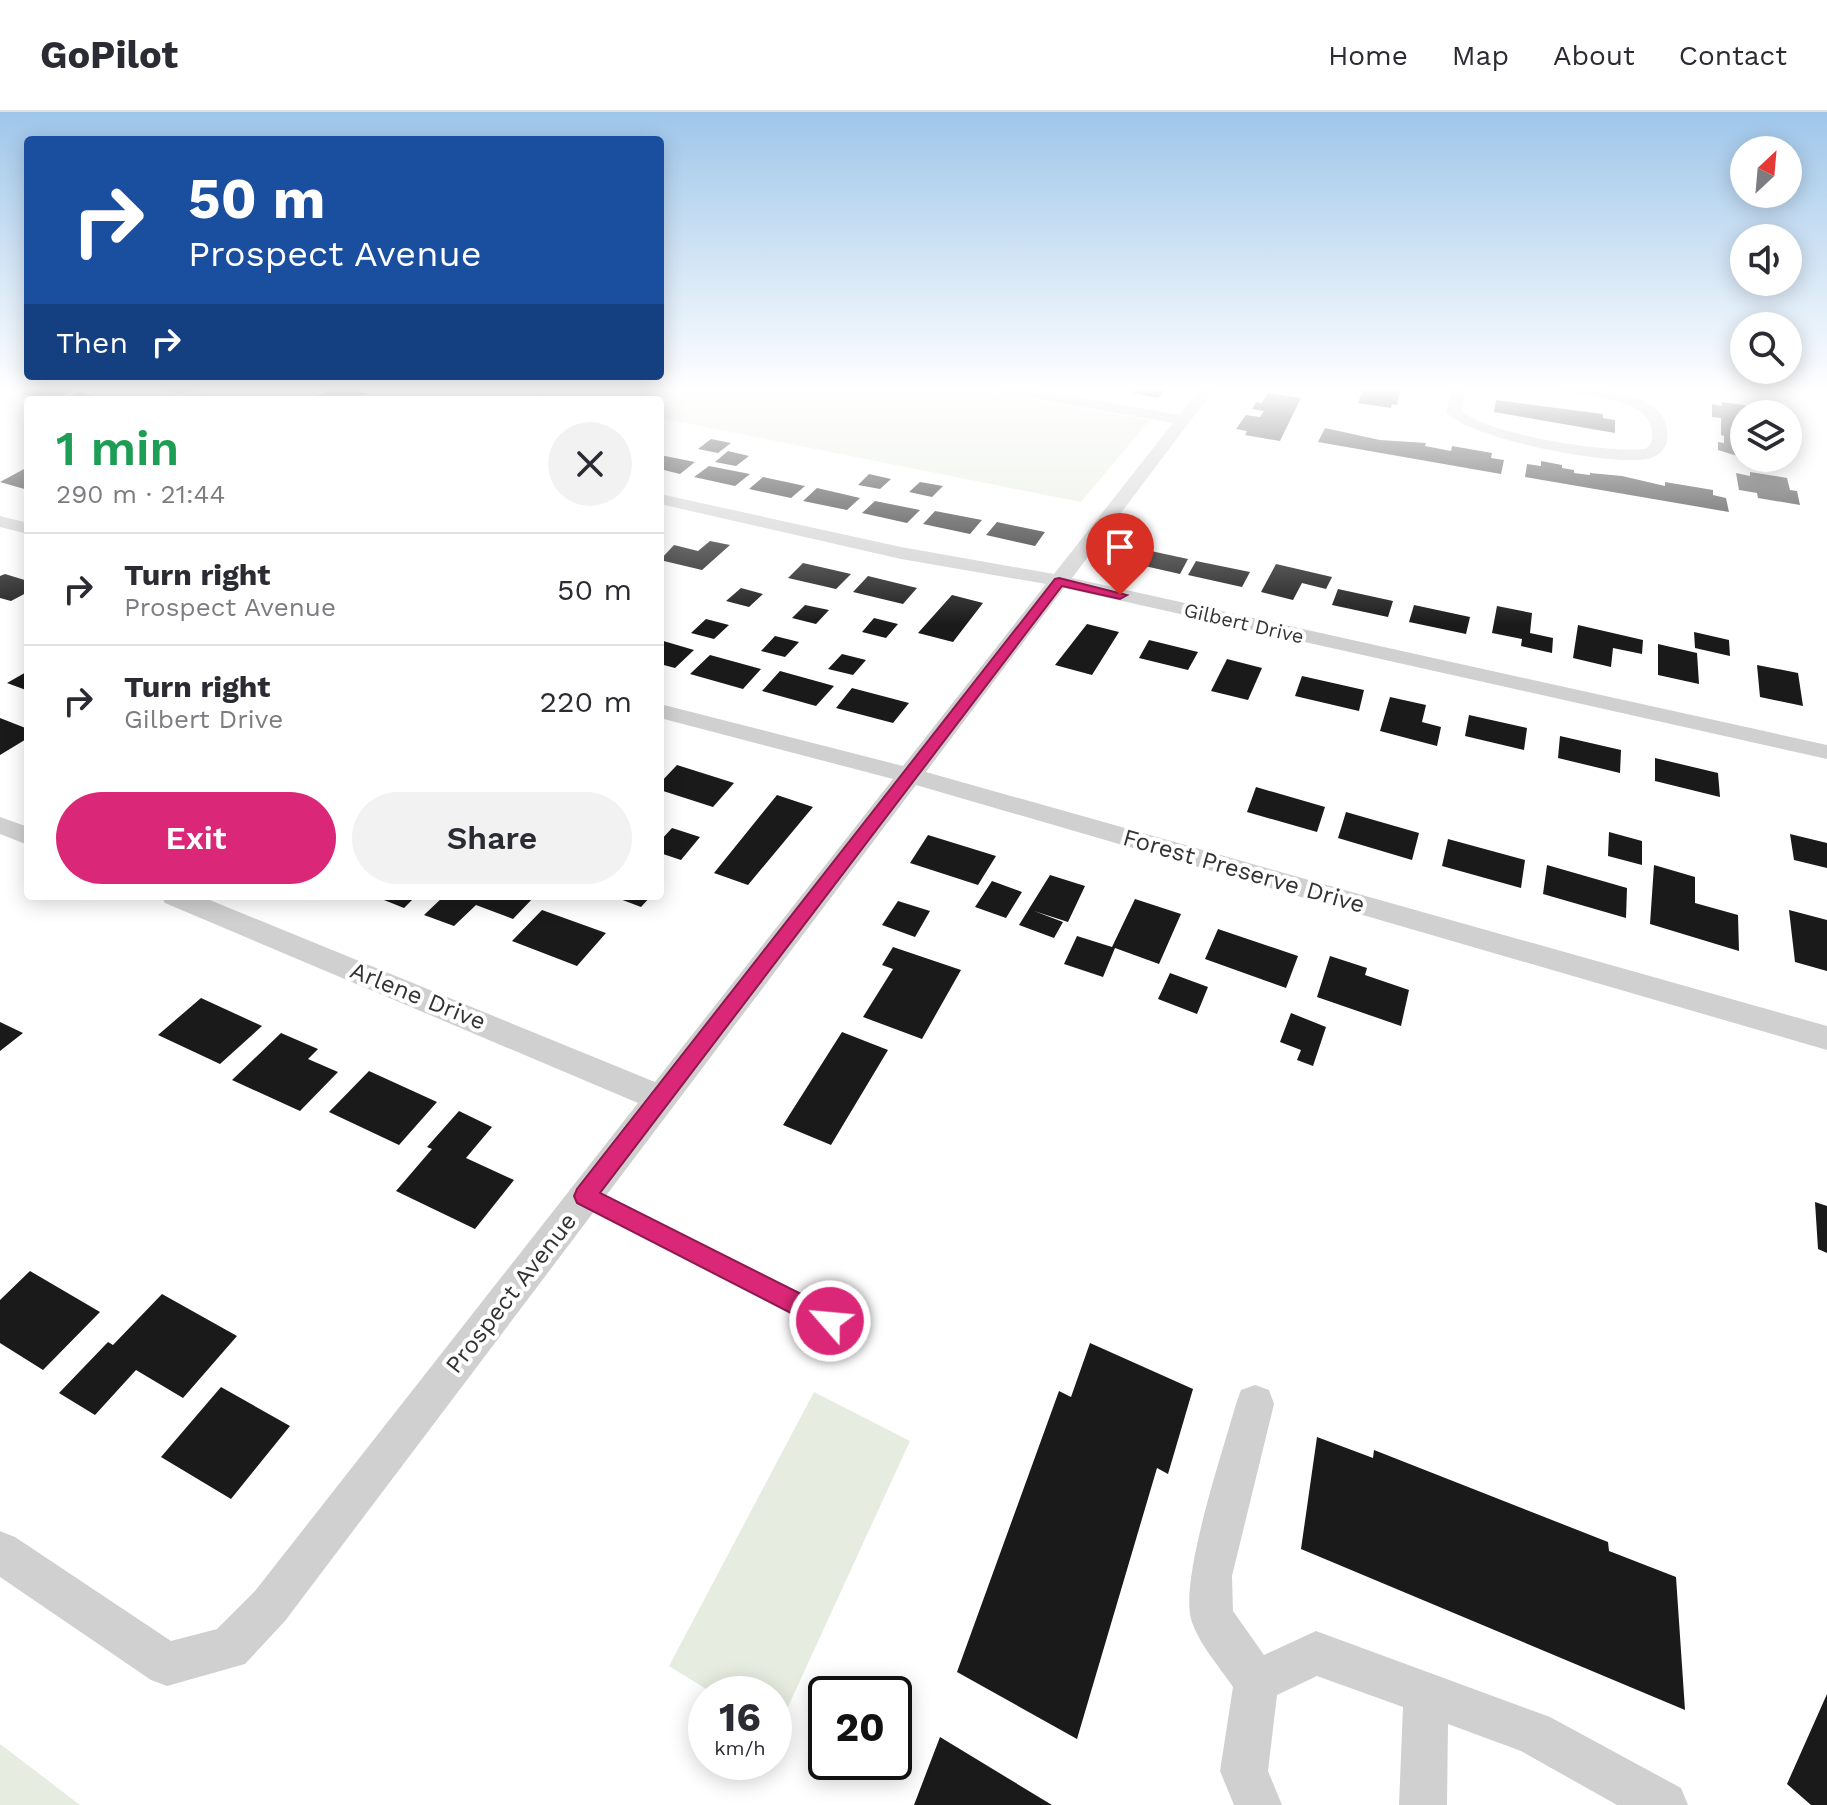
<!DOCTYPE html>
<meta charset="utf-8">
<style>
:root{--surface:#fff;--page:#f2f2f3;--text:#2b2b33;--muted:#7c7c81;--line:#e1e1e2;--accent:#db2777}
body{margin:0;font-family:"Work Sans",sans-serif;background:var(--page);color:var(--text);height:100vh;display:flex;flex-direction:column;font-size:30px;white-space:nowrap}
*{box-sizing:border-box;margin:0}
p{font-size:26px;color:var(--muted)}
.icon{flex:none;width:44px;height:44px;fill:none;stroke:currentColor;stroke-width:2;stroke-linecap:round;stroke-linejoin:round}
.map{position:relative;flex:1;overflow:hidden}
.details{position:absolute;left:24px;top:284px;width:640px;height:504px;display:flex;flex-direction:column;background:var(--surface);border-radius:8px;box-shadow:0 4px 20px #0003}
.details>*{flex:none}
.hud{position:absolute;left:24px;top:24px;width:640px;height:244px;border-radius:8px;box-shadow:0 4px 20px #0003;background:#1a4fa0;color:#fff;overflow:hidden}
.needle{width:52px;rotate:26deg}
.fabs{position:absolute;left:1730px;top:24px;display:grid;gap:16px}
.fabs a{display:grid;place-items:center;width:72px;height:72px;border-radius:50%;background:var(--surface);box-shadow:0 4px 20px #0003;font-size:40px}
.speed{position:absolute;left:688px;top:1564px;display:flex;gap:16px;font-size:40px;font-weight:700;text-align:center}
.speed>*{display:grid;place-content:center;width:104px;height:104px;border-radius:50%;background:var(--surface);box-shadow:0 4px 20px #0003;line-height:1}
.speed small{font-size:20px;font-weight:400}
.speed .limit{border:4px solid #111;border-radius:12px;background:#fff;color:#111}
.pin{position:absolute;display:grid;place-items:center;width:68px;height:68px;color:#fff;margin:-82px -34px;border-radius:50% 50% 50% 0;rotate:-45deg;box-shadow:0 0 8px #0007}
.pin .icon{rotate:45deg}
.me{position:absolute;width:88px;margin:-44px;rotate:297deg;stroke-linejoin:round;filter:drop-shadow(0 0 6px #0008)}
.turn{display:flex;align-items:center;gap:28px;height:168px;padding:0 32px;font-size:36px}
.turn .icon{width:104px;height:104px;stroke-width:2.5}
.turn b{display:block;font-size:56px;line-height:68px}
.then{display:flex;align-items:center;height:76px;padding:0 32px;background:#0003;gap:16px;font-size:30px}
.round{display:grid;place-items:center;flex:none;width:84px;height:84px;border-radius:42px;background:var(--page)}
.overview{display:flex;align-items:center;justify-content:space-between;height:136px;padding:0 32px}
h1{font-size:48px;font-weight:600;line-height:60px;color:#1e9e55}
.cta{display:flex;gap:16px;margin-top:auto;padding:16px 32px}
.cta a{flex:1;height:92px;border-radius:48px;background:var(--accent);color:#fff;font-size:32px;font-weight:600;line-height:92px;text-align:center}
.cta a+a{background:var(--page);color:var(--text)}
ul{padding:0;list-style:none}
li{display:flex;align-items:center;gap:24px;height:112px;padding:0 32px;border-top:2px solid var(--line)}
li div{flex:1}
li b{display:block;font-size:30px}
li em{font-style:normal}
header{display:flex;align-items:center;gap:48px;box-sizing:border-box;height:112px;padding:0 40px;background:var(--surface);border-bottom:2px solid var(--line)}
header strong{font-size:38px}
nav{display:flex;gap:44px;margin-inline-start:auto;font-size:28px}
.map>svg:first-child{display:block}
.green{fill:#e6ecdf}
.building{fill:#1a1a1a}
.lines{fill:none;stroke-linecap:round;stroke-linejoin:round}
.service{fill:#d0d0d0;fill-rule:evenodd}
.minor{fill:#d0d0d0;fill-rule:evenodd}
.route{fill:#db2777;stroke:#8e194d;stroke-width:2}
.labels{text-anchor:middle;stroke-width:8;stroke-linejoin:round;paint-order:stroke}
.far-street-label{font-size:20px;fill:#333;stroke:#fff}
.street-label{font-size:24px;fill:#333;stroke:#fff}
</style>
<header>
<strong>GoPilot</strong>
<nav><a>Home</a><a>Map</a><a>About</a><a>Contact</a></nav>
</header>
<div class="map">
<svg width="1827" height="1693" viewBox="0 0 1827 1693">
<rect width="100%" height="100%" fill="#fff"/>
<path class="green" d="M 510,276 L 968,276 L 1150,308 L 1081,390 L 660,306 L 660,288 L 571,288 Z
M 814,1280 L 910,1329 L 776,1621 L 774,1582 L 714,1582 L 669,1554 Z
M 0,1632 L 80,1693 L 0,1693 Z"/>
<path class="building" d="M 36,276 L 55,276 L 72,280 L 52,288 L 20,282 Z
M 333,276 L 342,276 L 368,282 L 355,288 L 317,284 Z
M 1136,276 L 1166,276 L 1158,286 L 1132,281 Z
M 1363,276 L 1401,276 L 1397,293 L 1392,292 L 1391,296 L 1358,291 Z
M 78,280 L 107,287 L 107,288 L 58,288 Z
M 1268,281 L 1301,286 L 1280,329 L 1245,323 L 1247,319 L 1236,317 L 1246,303 L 1260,305 L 1264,299 L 1252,297 L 1256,290 L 1262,291 Z
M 1496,288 L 1603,302 L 1603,306 L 1615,308 L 1615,321 L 1494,300 Z
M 1722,290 L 1756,295 L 1757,302 L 1744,302 L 1744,346 L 1718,338 L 1718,330 L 1724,331 L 1724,324 L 1721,323 L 1721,306 L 1712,305 L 1712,292 L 1722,294 Z
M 1325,316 L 1380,328 L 1426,331 L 1425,334 L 1451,339 L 1452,334 L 1492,341 L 1491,346 L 1504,348 L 1501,362 L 1318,330 Z
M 711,327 L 731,331 L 718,341 L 698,337 Z
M 728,339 L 749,344 L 736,354 L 715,350 Z
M 660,343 L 695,350 L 680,362 L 660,357 Z
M 1541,349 L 1562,353 L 1562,356 L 1574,358 L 1574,361 L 1590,363 L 1590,361 L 1622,364 L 1665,374 L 1665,370 L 1713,378 L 1713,383 L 1726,386 L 1729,400 L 1525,365 L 1527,352 L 1541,354 Z
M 709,354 L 750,362 L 735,374 L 694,365 Z
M 24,357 L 28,358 L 28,378 L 0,370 Z
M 1750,360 L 1787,366 L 1790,378 L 1797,379 L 1800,393 L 1758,386 L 1757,381 L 1739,378 L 1736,361 L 1750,364 Z
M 869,362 L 891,367 L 880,377 L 858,373 Z
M 763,365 L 805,374 L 791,386 L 749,377 Z
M 920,370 L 943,374 L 932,385 L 909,380 Z
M 817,376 L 860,386 L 847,398 L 803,389 Z
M 875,389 L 920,398 L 907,411 L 862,401 Z
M 935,399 L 982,408 L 970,422 L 923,412 Z
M 997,410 L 1045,420 L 1035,434 L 986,423 Z
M 710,429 L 730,433 L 702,458 L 660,448 L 674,433 L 698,439 Z
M 1137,436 L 1188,447 L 1180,462 L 1127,450 Z
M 1196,449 L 1250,460 L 1242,475 L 1188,463 Z
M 803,451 L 851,462 L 836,477 L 788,466 Z
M 1276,452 L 1332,465 L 1326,477 L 1302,471 L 1293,488 L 1261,480 Z
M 5,462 L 28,469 L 28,480 L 11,489 L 0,486 L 0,464 Z
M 868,464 L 917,476 L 903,492 L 853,480 Z
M 741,476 L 763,482 L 749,495 L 726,489 Z
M 1338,477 L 1393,489 L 1388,505 L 1332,493 Z
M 952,483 L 983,491 L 953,530 L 918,521 Z
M 805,493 L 829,498 L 816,512 L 792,506 Z
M 1414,493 L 1470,505 L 1466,522 L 1409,510 Z
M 1497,494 L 1532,501 L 1530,521 L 1553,526 L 1552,541 L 1521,534 L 1522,527 L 1492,521 Z
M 874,506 L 898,512 L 886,526 L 862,520 Z
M 706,507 L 729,513 L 714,527 L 691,521 Z
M 1087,512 L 1119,520 L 1092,563 L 1055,553 Z
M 1578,513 L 1643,528 L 1642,542 L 1613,536 L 1611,555 L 1573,546 Z
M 1694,520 L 1729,528 L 1730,544 L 1695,536 Z
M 775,524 L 799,530 L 785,545 L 761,539 Z
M 660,528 L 694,538 L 675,556 L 660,552 Z
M 1149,528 L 1198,540 L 1188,558 L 1139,546 Z
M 1658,532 L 1697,541 L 1699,572 L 1658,563 Z
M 842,542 L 866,548 L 853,563 L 828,557 Z
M 710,543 L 761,557 L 743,577 L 690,562 Z
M 1227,547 L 1262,556 L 1248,588 L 1211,579 Z
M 1757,553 L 1798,561 L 1803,594 L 1760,585 Z
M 28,559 L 26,578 L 7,571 Z
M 780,559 L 834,574 L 816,594 L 762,579 Z
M 1302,564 L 1364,578 L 1359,599 L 1295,584 Z
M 852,576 L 909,591 L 893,611 L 836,596 Z
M 1390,585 L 1426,593 L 1422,610 L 1441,615 L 1437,634 L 1380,619 Z
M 1469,603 L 1527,616 L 1524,638 L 1465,624 Z
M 0,606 L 28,617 L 28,626 L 0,643 Z
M 1560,624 L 1621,638 L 1620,661 L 1558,646 Z
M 1655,646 L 1718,661 L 1720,685 L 1655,669 Z
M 677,653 L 734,671 L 713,695 L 660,678 L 660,671 Z
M 1256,675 L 1325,695 L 1317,720 L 1247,700 Z
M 777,683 L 813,695 L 748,773 L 714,761 Z
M 1346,700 L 1419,721 L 1412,748 L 1338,726 Z
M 672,716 L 700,725 L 681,748 L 660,741 L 660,729 Z
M 1609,720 L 1642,729 L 1642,753 L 1608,744 Z
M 1790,722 L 1827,731 L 1827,756 L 1794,748 Z
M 928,723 L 996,744 L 978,773 L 910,751 Z
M 1448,727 L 1525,748 L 1521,776 L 1442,754 Z
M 1547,753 L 1627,776 L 1626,806 L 1543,782 Z
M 1654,753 L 1695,765 L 1695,791 L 1738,803 L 1739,839 L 1650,812 Z
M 1050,763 L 1085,774 L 1068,810 L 1034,799 L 1063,810 L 1054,826 L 1019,813 Z
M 992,769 L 1022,780 L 1006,806 L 975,795 Z
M 374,784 L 416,784 L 404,796 Z
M 444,784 L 535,784 L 513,807 L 476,793 L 454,814 L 424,803 Z
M 612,784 L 651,784 L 641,795 Z
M 1135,787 L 1181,802 L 1159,852 L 1115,836 L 1103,865 L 1064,852 L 1077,824 L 1112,835 Z
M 898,789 L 930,799 L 915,825 L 882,813 Z
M 542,798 L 606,821 L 577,854 L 512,829 Z
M 1789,798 L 1827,808 L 1827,859 L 1795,850 Z
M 1218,817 L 1298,844 L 1286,876 L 1205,847 Z
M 893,835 L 961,858 L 922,927 L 863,905 L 893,857 L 882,853 Z
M 1330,844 L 1367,856 L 1365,863 L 1409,878 L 1401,914 L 1317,885 Z
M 1170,861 L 1208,875 L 1197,902 L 1158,887 Z
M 201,886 L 262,914 L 220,952 L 158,923 Z
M 1291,901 L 1326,915 L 1313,954 L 1297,948 L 1301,938 L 1280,930 Z
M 0,910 L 23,921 L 0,939 Z
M 842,920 L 888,938 L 831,1033 L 783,1013 Z
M 281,921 L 318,937 L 308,947 L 338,960 L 300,999 L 232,968 Z
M 369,959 L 437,990 L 399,1033 L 329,1000 Z
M 459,999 L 492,1015 L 466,1046 L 514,1068 L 475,1117 L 396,1079 L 432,1037 L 427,1035 Z
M 1815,1090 L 1827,1094 L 1827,1141 L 1818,1137 Z
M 30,1159 L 100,1200 L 43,1258 L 0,1231 L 0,1188 Z
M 162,1182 L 237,1224 L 183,1286 L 136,1258 L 95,1303 L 59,1281 L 108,1230 L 113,1233 Z
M 1090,1231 L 1193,1277 L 1168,1362 L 1157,1356 L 1077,1627 L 957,1560 L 1059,1279 L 1071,1285 Z
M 221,1275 L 290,1314 L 231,1387 L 161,1345 Z
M 1317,1325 L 1373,1346 L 1374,1338 L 1608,1430 L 1609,1439 L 1676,1465 L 1685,1598 L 1301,1437 Z
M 1827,1582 L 1827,1693 L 1811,1693 L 1787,1672 Z
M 940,1625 L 1052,1693 L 914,1693 Z"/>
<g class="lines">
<path class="service" d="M 585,1077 L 836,1203 L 839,1209 L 836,1215 L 830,1218 L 824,1215 L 579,1090 L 577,1085 L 579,1080 Z"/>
<path class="minor" d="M 160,276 L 186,276 L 225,285 L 227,288 L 200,288 L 162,279 Z
M 994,276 L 1026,276 L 1179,303 L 1200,276 L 1215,276 L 1072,466 L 1827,633 L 1827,647 L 1064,476 L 926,660 L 1827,914 L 1827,938 L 916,673 L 285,1509 L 245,1552 L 167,1574 L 151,1568 L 0,1465 L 0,1419 L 15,1425 L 171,1529 L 217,1517 L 255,1479 L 638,991 L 165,791 L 161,784 L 200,784 L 655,970 L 893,667 L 660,606 L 660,592 L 903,654 L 1046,472 L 901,447 L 660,392 L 660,382 L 901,435 L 1054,462 L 1173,311 L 1001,280 Z
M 1452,276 L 1466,276 L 1462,299 C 1489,323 1607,341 1645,337 C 1651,333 1652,330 1652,322 C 1652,285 1589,286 1563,279 L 1561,276 C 1596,276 1680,279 1666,333 C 1661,341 1657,345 1647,347 C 1611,354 1469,327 1446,300 Z
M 0,404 L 28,411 L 28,422 L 0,415 Z
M 0,705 L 28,715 L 28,733 L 0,722 Z
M 1255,1273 L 1269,1278 L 1274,1292 L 1232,1464 L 1233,1499 L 1264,1543 L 1316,1519 L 1550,1605 L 1681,1676 L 1688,1693 L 1617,1693 L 1521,1639 L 1448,1612 L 1447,1693 L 1399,1693 L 1403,1595 L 1317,1564 L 1277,1583 L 1268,1659 L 1282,1693 L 1234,1693 L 1220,1659 L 1233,1575 C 1219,1554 1198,1531 1191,1507 C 1180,1465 1223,1339 1236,1292 L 1241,1278 Z"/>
</g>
<linearGradient id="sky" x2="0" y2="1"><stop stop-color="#9ec6ea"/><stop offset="0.54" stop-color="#fff"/><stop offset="1" stop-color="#fff" stop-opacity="0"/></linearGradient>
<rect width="1827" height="513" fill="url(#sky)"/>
<path class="route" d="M 1059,466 L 1127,483 L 1120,487 L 1062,474 L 600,1081 L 839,1201 L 842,1209 L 839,1217 L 830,1221 L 822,1217 L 577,1091 L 574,1084 L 577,1077 L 1055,467 Z"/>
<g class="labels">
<g class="far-street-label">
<text transform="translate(1244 511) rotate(13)" y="7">Gilbert Drive</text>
</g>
<g class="street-label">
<text transform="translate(1244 759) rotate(16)" y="8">Forest Preserve Drive</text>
<text transform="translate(418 884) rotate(22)" y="8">Arlene Drive</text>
<text transform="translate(511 1181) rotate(-52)" y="8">Prospect Avenue</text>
</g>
</g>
</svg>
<div class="fabs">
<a><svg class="needle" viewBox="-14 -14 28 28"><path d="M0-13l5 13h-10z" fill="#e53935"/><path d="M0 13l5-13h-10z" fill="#7c7c81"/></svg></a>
<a><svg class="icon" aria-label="sound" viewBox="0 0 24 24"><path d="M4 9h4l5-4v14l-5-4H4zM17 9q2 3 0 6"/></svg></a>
<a><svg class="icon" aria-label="search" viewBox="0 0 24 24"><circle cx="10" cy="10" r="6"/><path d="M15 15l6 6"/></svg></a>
<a><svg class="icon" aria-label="layers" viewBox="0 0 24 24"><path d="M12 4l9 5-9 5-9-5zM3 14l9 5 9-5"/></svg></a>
</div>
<div class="speed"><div>16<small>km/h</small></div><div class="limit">20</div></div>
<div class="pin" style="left:1120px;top:483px;background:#d93025"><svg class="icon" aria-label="arrive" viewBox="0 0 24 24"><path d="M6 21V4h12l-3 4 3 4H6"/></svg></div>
<svg class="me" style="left:830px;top:1209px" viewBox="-20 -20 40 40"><circle r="17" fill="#db2777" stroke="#fff" stroke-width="3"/><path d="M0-11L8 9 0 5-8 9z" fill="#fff"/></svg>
<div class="hud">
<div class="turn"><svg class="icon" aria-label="right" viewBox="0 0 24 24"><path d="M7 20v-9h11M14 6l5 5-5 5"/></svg><div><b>50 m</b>Prospect Avenue</div></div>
<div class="then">Then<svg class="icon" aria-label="right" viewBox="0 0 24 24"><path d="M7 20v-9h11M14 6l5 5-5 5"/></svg></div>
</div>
<section class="details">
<div class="overview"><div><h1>1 min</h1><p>290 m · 21:44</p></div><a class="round"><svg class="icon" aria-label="close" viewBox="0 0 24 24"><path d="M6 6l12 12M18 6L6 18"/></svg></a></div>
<ul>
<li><svg class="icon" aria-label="right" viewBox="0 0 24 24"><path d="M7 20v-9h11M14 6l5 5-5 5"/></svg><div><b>Turn right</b><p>Prospect Avenue</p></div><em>50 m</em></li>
<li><svg class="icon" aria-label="right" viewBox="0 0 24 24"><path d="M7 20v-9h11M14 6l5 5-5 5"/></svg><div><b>Turn right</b><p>Gilbert Drive</p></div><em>220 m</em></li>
</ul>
<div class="cta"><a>Exit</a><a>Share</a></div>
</section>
</div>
